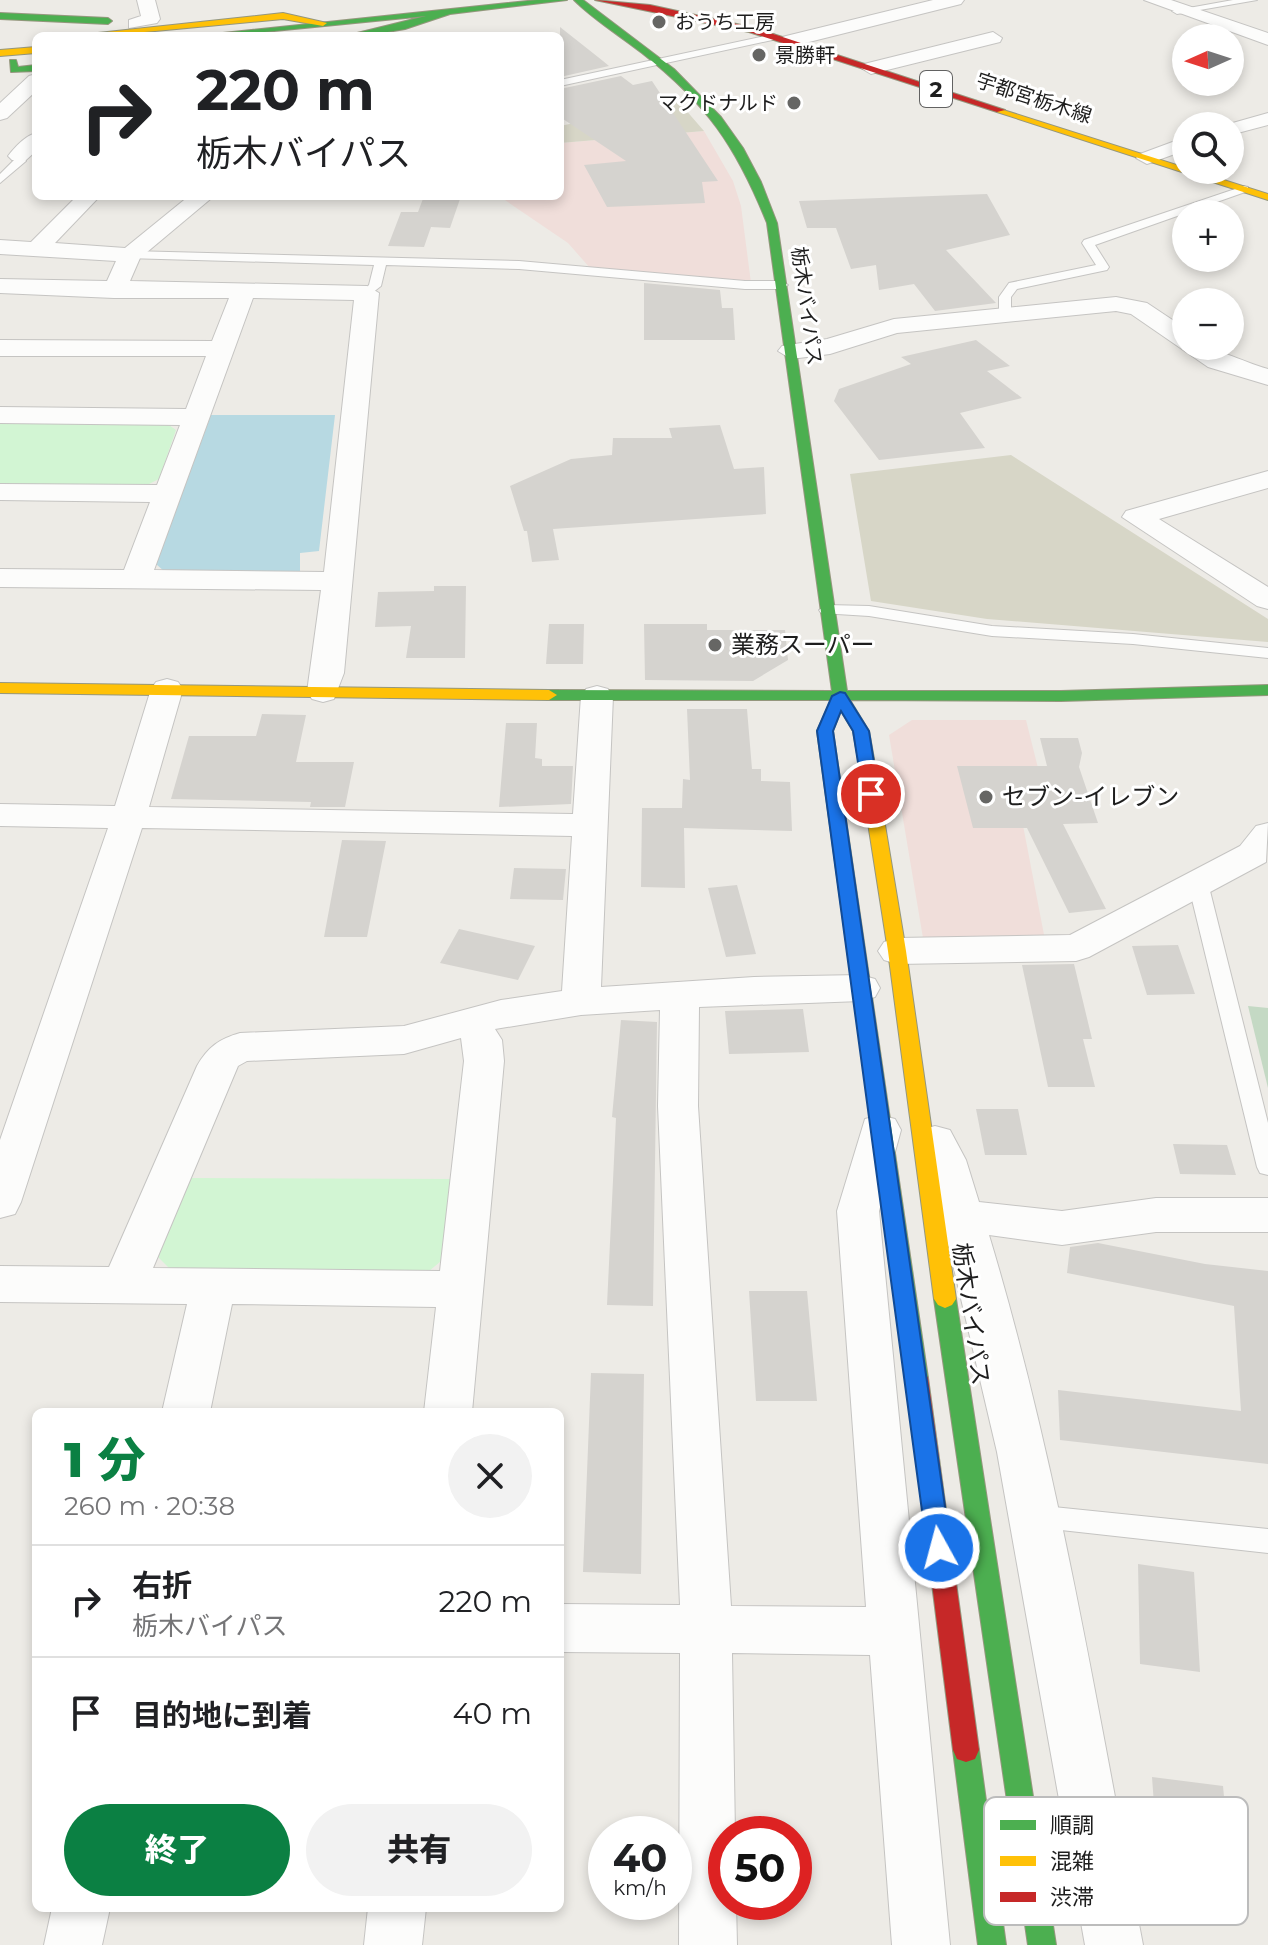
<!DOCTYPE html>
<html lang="ja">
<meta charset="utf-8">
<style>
:root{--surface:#fff;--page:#f2f2f2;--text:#202124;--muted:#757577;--line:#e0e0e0;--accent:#0b8043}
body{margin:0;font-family:Montserrat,"Noto Sans JP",sans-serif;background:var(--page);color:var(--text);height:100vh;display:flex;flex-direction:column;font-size:30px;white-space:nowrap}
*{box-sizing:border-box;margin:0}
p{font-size:26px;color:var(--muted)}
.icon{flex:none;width:44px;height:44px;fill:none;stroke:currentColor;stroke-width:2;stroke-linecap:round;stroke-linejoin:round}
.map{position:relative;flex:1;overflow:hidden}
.panel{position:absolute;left:32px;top:1408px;width:532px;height:504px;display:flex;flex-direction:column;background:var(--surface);border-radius:12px;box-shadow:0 4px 12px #0003}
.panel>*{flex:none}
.guide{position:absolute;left:32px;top:32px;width:532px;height:168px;border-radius:12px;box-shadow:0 4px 12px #0003;background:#fff;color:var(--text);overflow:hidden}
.needle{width:52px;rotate:267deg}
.fabs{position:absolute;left:1172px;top:24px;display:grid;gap:16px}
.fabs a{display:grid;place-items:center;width:72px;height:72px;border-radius:50%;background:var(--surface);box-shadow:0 4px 12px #0003;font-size:40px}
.speed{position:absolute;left:588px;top:1816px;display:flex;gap:16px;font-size:40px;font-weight:700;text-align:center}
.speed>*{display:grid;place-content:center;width:104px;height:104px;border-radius:50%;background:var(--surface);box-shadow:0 4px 12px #0003;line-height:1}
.speed small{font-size:20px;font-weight:400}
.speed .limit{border:12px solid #d22;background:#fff;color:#111}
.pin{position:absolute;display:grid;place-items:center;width:68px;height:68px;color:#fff;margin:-34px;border:4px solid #fff;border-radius:50%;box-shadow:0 2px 8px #0007}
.me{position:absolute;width:88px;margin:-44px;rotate:353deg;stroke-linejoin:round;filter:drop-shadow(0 0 6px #0008)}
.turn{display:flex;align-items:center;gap:28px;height:168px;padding:0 32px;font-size:36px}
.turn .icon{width:104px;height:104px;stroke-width:2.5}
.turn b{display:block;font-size:56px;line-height:68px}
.round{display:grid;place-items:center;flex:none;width:84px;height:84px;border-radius:42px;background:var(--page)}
.head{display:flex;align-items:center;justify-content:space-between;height:136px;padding:0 32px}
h1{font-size:48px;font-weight:800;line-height:60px;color:var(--accent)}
.button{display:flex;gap:16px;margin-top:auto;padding:16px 32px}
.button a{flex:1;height:92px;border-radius:48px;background:var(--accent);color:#fff;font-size:32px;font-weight:800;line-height:92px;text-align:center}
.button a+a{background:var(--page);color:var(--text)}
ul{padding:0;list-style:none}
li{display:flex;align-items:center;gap:24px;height:112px;padding:0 32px;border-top:2px solid var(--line)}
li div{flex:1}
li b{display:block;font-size:30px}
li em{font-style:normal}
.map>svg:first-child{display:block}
.commercial{fill:#f0deda}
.construction{fill:#d7d6c7}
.cemetery{fill:#c4d9c4}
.park{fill:#d2f5d3}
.water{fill:#b7d9e2}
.building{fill:#d5d3cf}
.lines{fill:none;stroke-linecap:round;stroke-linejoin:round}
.lane-casing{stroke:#c5c4c2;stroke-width:2}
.street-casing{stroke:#c5c4c2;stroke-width:2}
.fast-casing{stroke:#95977e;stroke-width:2}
.slow-casing{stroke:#95977e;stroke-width:2}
.jam-casing{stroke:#95977e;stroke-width:2}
.lane{fill:#fcfcfb;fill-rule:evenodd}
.street{fill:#fcfcfb;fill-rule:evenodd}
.fast{fill:#4caf50;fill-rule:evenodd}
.slow{fill:#ffc107;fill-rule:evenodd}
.jam{fill:#c62828;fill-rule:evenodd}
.route{fill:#1a73e8;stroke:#114b97;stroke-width:2}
.poi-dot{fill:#666664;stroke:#fff;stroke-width:3}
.labels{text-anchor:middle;stroke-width:6;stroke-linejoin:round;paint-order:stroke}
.far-poi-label{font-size:20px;fill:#1e1e1e;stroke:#fff;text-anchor:start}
.far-street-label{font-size:20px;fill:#1e1e1e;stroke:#fff}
.shield{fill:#fff;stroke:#626262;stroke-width:2}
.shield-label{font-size:22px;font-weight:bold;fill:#1e1e1e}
.poi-label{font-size:24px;fill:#1e1e1e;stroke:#fff;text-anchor:start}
.street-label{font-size:24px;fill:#1e1e1e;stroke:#fff}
.key{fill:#fff;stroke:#bcbcbc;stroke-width:2}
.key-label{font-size:22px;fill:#1e1e1e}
</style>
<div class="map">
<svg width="1268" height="1945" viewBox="0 0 1268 1945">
<rect width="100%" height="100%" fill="#edebe6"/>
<path class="commercial" d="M 704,131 L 733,181 L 741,206 L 751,283 L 590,268 L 568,243 L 499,196 L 560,196 L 560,143 Z
M 912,720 L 1026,720 L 1038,768 L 1012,768 L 1045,940 L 924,944 L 889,735 Z"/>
<path class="construction" d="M 678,101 L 704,131 L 560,143 L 560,126 Z
M 1011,455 L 1268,619 L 1268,642 L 987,619 L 871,601 L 850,474 Z"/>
<path class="cemetery" d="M 1248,1006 L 1268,1008 L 1268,1088 Z"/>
<path class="park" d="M 0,421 L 166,423 L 176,430 L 159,479 L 143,487 L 0,486 Z
M 190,1178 L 456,1179 L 446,1257 L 423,1276 L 172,1271 L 156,1255 Z"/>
<path class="water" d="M 211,415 L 335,415 L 319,551 L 300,553 L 300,571 L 165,572 L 156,564 Z"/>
<path class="building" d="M 560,27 L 603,61 L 609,66 L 560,77 Z
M 621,76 L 633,85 L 652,81 L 718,181 L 702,182 L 705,203 L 607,207 L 584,165 L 626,161 L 560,117 L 560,89 Z
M 987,194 L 1010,235 L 946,250 L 996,303 L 935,311 L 914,284 L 879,290 L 876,265 L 851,269 L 836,228 L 807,228 L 799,201 Z
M 424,196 L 461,196 L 450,228 L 431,227 L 424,247 L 388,246 L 401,212 L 418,212 Z
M 644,283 L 720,290 L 722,308 L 733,308 L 735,340 L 644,340 Z
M 976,340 L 1010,366 L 987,371 L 1022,398 L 960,413 L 985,448 L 879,460 L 834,401 L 839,389 L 911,364 L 901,357 Z
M 720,425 L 734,469 L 764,467 L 766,514 L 553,529 L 559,560 L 532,562 L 527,531 L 524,531 L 510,486 L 571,459 L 612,455 L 613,438 L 672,438 L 669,428 Z
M 434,586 L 466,586 L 465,658 L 406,658 L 411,626 L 375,627 L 378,592 L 434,591 Z
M 549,624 L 584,624 L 583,664 L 546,664 Z
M 644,624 L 707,624 L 707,630 L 785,630 L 788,660 L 753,681 L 645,680 Z
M 687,709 L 747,709 L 752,769 L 761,769 L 761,781 L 790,782 L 792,831 L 684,828 L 685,888 L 641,887 L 642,808 L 682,808 L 683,779 L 690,780 Z
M 262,714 L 306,715 L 296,762 L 354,762 L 345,807 L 310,807 L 311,802 L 171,799 L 189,736 L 256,736 Z
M 506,723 L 537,723 L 535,758 L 542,759 L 542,766 L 573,766 L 571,804 L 499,807 Z
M 1040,738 L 1078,738 L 1082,753 L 1079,767 L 1098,823 L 1063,824 L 1106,909 L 1069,913 L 1027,828 L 973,828 L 957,766 L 1047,766 Z
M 342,840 L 386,841 L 367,937 L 324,937 Z
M 514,868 L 566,869 L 563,900 L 510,899 Z
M 737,885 L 756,954 L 726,957 L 708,888 Z
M 459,929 L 535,946 L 518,980 L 440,963 Z
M 1178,945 L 1195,994 L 1147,995 L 1132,946 Z
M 1074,964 L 1092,1039 L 1083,1039 L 1095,1087 L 1048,1087 L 1022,965 Z
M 803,1009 L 809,1052 L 729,1054 L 725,1011 Z
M 621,1020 L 657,1022 L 653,1306 L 607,1305 L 616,1118 L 612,1117 Z
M 976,1109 L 1018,1109 L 1027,1155 L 985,1155 Z
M 1173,1144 L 1227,1145 L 1236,1175 L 1180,1174 Z
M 1098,1243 L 1205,1264 L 1268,1271 L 1268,1464 L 1060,1440 L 1058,1390 L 1241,1411 L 1234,1306 L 1067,1273 L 1070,1247 Z
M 749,1291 L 807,1291 L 817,1401 L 756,1401 Z
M 591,1373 L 644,1374 L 641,1574 L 583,1572 Z
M 1138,1564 L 1194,1572 L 1200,1672 L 1140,1664 Z
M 1152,1777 L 1223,1786 L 1233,1894 L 1160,1886 Z"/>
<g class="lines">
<defs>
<path id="lane" d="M 1233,0 L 1257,0 L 1177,14 L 1172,11 Z
M 774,34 L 777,39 L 560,86 L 560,80 Z
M 15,154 L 23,154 L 26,161 L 0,183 L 0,174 L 14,160 Z
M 1244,186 L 1248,187 L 1248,191 L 1095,245 L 1109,267 L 1107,270 L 1017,289 L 1011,297 L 1011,316 L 1005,320 L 999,316 L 999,297 L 1009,283 L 1096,265 L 1082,243 L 1084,240 Z
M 130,251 L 519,261 L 745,281 L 782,281 L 788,285 L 782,289 L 745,289 L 519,269 L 386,265 L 381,286 L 367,297 L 361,293 L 369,285 L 374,265 L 126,258 L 124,255 Z
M 827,605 L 869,606 L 992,626 L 1133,634 L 1268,648 L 1268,658 L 1133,644 L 992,636 L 869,616 L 821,613 L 819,610 Z
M 1198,877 L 1208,883 L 1268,1123 L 1268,1175 L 1260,1173 L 1257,1167 L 1188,883 Z
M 1034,1505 L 1268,1529 L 1268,1553 L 1034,1527 L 1025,1524 L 1021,1516 L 1025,1508 Z"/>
<path id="street" d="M 137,0 L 155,0 L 160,19 L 157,23 L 129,28 L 129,20 L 141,16 Z
M 933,0 L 964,0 L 961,4 L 789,47 L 780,41 L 782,37 Z
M 1144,0 L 1171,0 L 1268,33 L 1268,45 Z
M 993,32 L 1002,38 L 1000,42 L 871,74 L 861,68 L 864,64 Z
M 36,74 L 36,91 L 7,118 L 0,120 L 0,103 L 29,76 Z
M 1268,113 L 1268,125 L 1230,135 L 1230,126 L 1222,126 Z
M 36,133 L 36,151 L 26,160 L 12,160 L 8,156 C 15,147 25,136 36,133 Z
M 1186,137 L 1186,150 L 1147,164 L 1136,158 L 1140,154 Z
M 77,196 L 100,196 L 55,243 L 125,248 L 189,196 L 214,196 L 140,258 L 130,281 L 367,286 L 379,293 L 344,673 L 334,699 L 323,702 L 312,699 L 307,692 L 321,590 L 0,587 L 0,569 L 124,570 L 150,502 L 0,500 L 0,484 L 157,485 L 180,425 L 0,423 L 0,407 L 186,409 L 206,356 L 0,356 L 0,340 L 212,341 L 229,298 L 114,298 L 0,293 L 0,279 L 107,281 L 116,261 L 0,254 L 0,240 L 31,242 ZM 253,298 L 354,300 L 324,572 L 154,570 Z
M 1116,297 L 1147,303 L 1186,329 L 1186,346 C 1215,346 1240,361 1268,369 L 1268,385 L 1208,367 L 1131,314 L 1116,311 L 897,333 L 830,354 L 791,359 L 778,351 L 782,346 L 827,339 L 894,319 Z
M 1268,471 L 1268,488 L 1159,519 L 1268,587 L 1268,609 L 1257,606 L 1122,517 L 1126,511 Z
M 167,679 L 178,682 L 183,689 L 149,807 L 573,814 L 581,696 L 586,689 L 597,686 L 608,689 L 613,696 L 601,987 L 754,977 L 861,975 L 875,979 L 880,988 L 875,997 L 861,1001 L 699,1007 L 698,1106 L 731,1606 L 866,1607 L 837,1211 L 865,1119 L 880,1115 L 895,1119 L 901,1130 L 879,1211 L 950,1945 L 892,1945 L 870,1655 L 732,1653 L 735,1834 L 726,1834 L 726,1902 L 736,1902 L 737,1945 L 679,1945 L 680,1653 L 560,1652 L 560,1604 L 680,1605 L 658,1106 L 660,1010 L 581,1015 L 495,1029 L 502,1040 L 504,1061 L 472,1412 L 424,1412 L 436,1307 L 232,1304 L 210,1412 L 162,1412 L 187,1304 L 0,1302 L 0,1266 L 109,1267 L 197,1066 C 208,1047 219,1039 240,1033 L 404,1026 L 501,1000 L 562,991 L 572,836 L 142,828 L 21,1202 L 15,1214 L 0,1218 L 0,1140 L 108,828 L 0,826 L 0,804 L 115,806 L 151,689 L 156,682 ZM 461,1038 L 464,1061 L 440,1271 L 153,1268 L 238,1066 L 247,1061 L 404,1054 Z
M 1268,823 L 1266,862 L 1089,957 L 1076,961 L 897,964 L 884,960 L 878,951 L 884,942 L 897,938 L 1070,935 L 1240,846 L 1256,826 Z
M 935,1126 L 950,1130 L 966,1160 L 979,1202 L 1062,1211 L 1156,1198 L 1268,1198 L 1268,1232 L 1156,1232 L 1062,1245 L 989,1235 C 1059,1467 1097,1708 1143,1945 L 1085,1945 L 997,1452 L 951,1256 L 924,1160 L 914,1141 L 920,1130 Z
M 52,1908 L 110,1908 L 102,1945 L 44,1945 Z
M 368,1908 L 426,1908 L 422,1945 L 364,1945 Z"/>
<path id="fast" d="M 537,0 L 567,0 L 450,14 L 405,29 L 364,36 L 345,36 L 426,16 L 225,36 L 194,36 Z
M 574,0 L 583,0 L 674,69 L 721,117 L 743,148 L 761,182 L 777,223 L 847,691 L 1061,691 L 1268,685 L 1268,695 L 1061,701 L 850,700 L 869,731 L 874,759 L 866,764 L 858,759 L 853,731 L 841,711 L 833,731 L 928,1378 L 925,1384 L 917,1387 L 909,1384 L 906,1378 L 817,731 L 831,700 L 549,700 L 541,695 L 549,690 L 832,691 L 767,223 C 736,146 707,104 642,53 C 619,35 594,20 574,0 Z
M 0,13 L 108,18 L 112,21 L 108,24 L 0,19 Z
M 10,60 L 16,60 L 18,67 L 36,65 L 36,71 L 11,72 Z
M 945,1290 L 952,1293 L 956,1299 L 1056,1945 L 1028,1945 L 934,1299 L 938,1293 Z
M 966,1738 L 975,1741 L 979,1750 L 1006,1945 L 978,1945 L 953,1750 L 957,1741 Z"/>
<path id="slow" d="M 283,13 L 327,23 L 323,26 L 283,19 L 102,36 L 70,36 Z
M 36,47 L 36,53 L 0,56 L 0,50 Z
M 997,108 L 1268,194 L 1268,200 L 997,112 Z
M 0,683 L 549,690 L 557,695 L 549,700 L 0,693 Z
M 866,754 L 874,759 L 906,951 L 956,1299 L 952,1305 L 945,1308 L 938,1305 L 934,1299 L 888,951 L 858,759 Z"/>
<path id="jam" d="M 595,0 L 650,5 L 755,28 L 1005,110 L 997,112 L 749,32 Z
M 917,1369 L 925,1372 L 928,1378 L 979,1750 L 975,1759 L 966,1762 L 957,1759 L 953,1750 L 906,1378 L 909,1372 Z"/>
</defs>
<use href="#lane" class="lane-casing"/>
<use href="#street" class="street-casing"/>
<use href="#fast" class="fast-casing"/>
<use href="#slow" class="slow-casing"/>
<use href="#jam" class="jam-casing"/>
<use href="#lane" class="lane"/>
<use href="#street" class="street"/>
<use href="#fast" class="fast"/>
<use href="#slow" class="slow"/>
<use href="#jam" class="jam"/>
</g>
<path class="route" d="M 840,692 L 845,693 L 869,731 L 879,794 L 871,799 L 863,794 L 853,731 L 841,711 L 833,731 L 951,1548 L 948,1555 L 939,1558 L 931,1555 L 927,1548 L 817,731 L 832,696 Z"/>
<g class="poi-dot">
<circle cx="659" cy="22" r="8"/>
<circle cx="759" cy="55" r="8"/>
<circle cx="794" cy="103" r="8"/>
<circle cx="715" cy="645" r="8"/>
<circle cx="986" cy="797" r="8"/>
</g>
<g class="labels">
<g class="far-poi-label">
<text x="675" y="29">おうち工房</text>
<text x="775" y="62">景勝軒</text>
<text x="778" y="110" text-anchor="end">マクドナルド</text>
</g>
<g class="far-street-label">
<text transform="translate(1034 98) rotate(18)" y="7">宇都宮栃木線</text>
<text transform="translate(807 306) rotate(82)" y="7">栃木バイパス</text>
</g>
<rect class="shield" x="920" y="71" width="32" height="36" rx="6"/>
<g class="shield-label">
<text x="936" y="97">2</text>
</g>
<g class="poi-label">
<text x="731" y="653">業務スーパー</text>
<text x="1002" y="805">セブン-イレブン</text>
</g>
<g class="street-label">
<text transform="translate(971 1314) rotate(82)" y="8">栃木バイパス</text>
</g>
</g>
<rect x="984" y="1797" width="264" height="128" rx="12" class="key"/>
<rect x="1000" y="1820" width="36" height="10" fill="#4caf50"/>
<rect x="1000" y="1856" width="36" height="10" fill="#ffc107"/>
<rect x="1000" y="1892" width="36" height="10" fill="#c62828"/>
<g class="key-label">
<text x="1050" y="1833">順調</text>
<text x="1050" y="1869">混雑</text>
<text x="1050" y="1905">渋滞</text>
</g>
</svg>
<div class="fabs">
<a><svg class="needle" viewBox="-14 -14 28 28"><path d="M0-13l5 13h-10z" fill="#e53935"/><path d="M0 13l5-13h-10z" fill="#757577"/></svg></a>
<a><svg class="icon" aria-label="search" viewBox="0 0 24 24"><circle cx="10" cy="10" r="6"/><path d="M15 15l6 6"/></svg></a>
<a>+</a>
<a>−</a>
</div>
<div class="speed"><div>40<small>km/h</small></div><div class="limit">50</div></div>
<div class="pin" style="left:871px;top:794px;background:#d93025"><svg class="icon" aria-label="arrive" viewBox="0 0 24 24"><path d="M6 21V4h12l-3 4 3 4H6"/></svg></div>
<svg class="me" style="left:939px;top:1548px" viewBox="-20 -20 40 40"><circle r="17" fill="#1a73e8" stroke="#fff" stroke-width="3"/><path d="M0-11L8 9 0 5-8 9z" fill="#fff"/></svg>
<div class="guide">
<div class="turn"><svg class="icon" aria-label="right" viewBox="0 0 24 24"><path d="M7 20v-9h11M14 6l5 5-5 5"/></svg><div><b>220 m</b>栃木バイパス</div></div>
</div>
<section class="panel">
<div class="head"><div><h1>1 分</h1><p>260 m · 20:38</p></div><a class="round"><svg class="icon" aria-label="close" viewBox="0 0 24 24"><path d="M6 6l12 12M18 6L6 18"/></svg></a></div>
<ul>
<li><svg class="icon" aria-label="right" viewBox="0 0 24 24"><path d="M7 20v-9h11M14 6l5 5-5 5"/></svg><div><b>右折</b><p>栃木バイパス</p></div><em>220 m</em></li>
<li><svg class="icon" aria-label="arrive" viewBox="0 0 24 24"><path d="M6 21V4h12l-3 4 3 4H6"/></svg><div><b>目的地に到着</b></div><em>40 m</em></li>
</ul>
<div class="button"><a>終了</a><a>共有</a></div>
</section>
</div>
